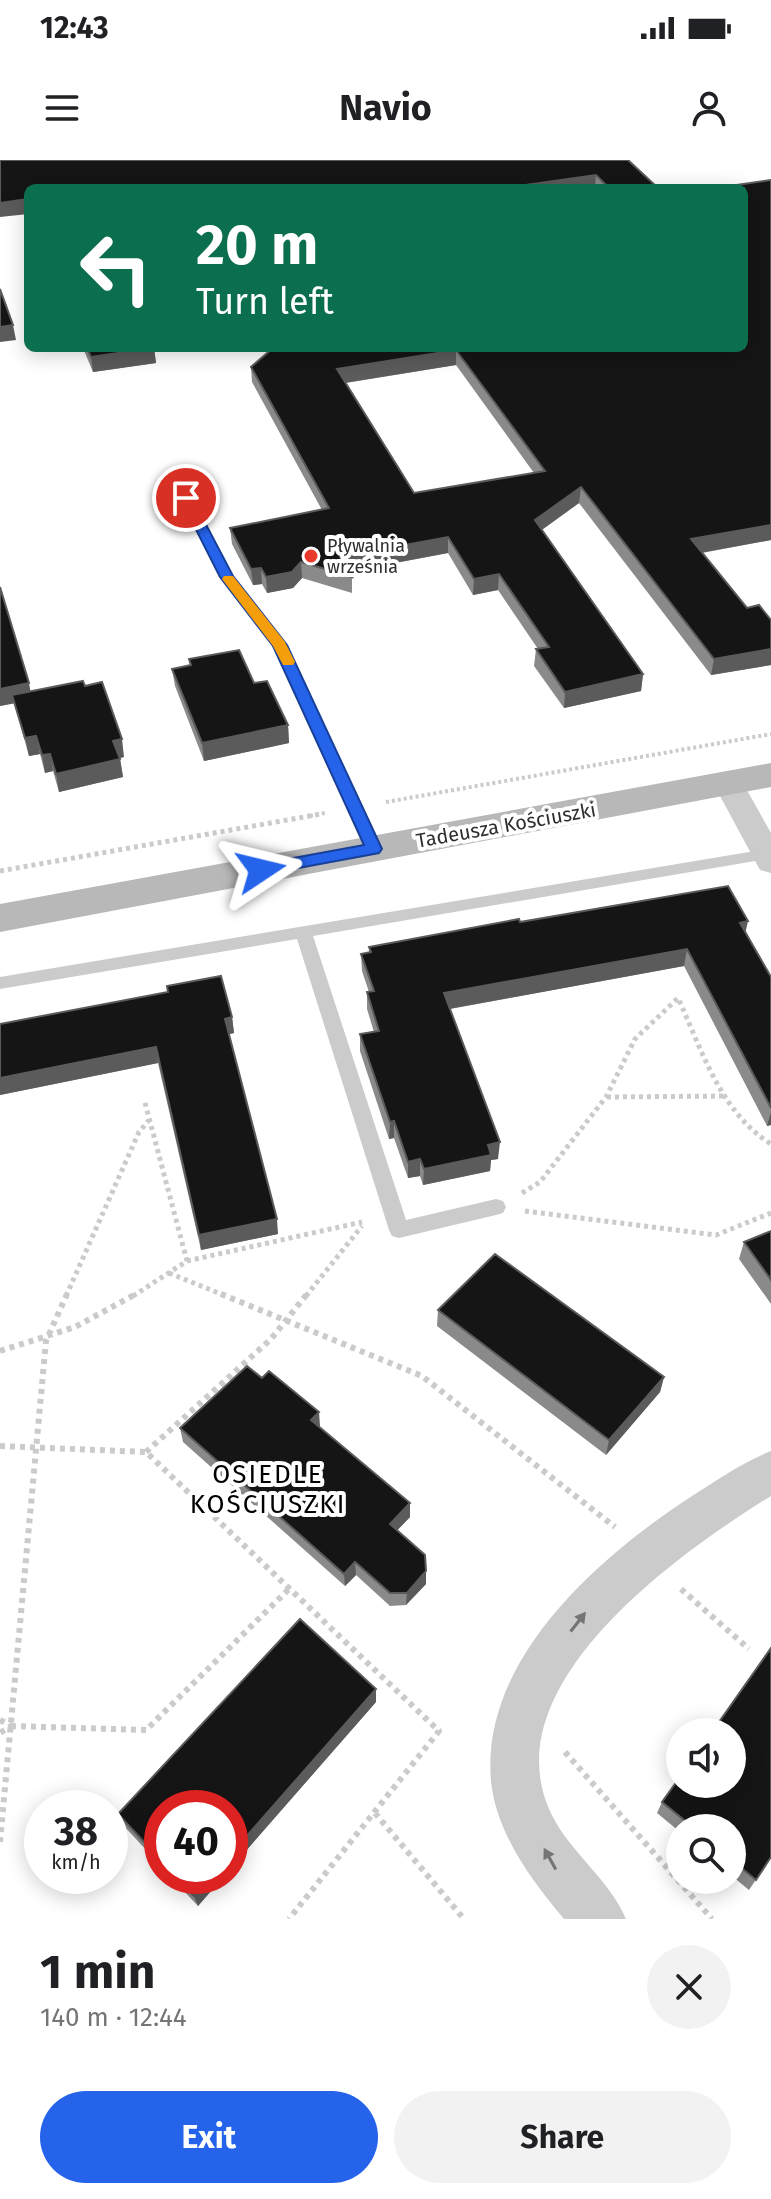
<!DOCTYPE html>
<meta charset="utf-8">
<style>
:root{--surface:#fff;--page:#f2f2f2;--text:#202124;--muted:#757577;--accent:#2563eb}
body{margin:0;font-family:"Fira Sans",sans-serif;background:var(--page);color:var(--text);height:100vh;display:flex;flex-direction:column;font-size:30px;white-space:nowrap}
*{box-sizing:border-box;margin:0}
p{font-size:26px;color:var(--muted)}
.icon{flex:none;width:44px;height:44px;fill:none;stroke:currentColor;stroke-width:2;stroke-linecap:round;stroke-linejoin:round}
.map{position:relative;height:1759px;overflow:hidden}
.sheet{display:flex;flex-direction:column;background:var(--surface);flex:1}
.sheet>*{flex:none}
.banner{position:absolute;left:24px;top:24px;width:724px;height:168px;border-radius:12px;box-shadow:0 4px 20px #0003;background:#0b6e4f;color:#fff;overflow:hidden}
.controls{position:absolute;left:666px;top:1558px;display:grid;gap:16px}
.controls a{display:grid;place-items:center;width:80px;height:80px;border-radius:50%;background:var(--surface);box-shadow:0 4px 20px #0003;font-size:40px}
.speed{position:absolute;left:24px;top:1630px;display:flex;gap:16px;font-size:40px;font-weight:700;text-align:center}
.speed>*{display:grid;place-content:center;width:104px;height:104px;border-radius:50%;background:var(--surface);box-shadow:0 4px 20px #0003;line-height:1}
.speed small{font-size:20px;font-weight:400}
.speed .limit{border:12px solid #d22;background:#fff;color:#111}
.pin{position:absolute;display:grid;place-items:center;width:68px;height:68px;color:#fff;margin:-34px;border:4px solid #fff;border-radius:50%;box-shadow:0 2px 8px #0007}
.me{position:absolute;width:88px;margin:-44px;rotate:80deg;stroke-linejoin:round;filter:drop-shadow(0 0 6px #0008)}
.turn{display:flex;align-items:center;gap:28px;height:168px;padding:0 40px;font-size:36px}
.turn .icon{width:104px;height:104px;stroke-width:2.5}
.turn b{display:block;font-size:56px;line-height:68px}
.round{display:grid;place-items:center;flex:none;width:84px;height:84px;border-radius:42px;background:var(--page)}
.summary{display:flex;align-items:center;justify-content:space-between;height:136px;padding:0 40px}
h1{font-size:48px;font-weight:700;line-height:60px}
.button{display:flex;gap:16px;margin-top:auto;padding:16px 40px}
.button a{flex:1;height:92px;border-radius:48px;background:var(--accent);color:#fff;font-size:32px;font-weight:700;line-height:92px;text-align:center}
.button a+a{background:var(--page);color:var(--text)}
.status{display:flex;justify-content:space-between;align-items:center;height:56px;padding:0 40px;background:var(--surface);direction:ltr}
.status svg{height:22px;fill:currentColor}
header{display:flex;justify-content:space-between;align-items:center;height:104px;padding:0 40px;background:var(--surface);font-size:36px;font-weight:700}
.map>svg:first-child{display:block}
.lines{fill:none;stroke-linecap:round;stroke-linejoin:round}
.path-far2{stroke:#cbcbcb;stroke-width:4;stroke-dasharray:3 3;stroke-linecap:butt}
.path-far1{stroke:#cbcbcb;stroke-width:5;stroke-dasharray:4 4;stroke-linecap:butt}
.path{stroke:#cbcbcb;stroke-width:6;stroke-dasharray:5 5;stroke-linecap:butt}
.lane{fill:#cbcbcb;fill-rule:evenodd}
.street{fill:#cbcbcb;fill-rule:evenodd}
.secondary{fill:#b8b8b8;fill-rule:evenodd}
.wall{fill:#8a8a8a;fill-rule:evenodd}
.shaded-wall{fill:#5b5b5b}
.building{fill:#151515;stroke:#5b5b5b;stroke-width:2;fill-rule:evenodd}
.oneway{fill:#757575}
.route{fill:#2563eb;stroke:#184099;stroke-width:2}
.slow{fill:#f59e0b}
.poi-dot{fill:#ea382b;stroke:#fff;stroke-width:3}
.labels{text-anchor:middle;stroke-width:8;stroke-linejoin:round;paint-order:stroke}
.far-poi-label{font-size:18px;fill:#2e2e2e;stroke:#fff;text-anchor:start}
.street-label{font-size:20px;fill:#2e2e2e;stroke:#fff}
.near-neighbourhood-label{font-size:26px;letter-spacing:2px;fill:#000;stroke:#fff}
</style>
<div class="status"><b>12:43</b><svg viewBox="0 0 49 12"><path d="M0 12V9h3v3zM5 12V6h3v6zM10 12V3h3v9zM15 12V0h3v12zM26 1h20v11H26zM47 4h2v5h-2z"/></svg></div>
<header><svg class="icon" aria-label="menu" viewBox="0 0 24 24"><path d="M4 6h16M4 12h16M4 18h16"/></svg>Navio<svg class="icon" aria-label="person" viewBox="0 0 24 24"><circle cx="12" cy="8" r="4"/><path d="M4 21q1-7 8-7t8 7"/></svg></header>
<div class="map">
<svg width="771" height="1759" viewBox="0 0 771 1759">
<rect width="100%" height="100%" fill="#fff"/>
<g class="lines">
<path class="path-far2" d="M 386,642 L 771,574
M 310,656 L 325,653"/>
<path class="path-far1" d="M 0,711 L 321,654
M 607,937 L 726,936
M 522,1033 L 540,1022 L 606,937 L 635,879 L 678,838 C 702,890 720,952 771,984
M 525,1051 L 716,1075 L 771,1053
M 187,1101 L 362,1062
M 169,1113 L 226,1136
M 66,1136 L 139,972 L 149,960
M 133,1136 L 187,1101 L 144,939
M 306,1136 L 362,1066"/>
<path class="path" d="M 221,1134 L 422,1216 L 615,1367
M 0,1191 L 75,1167 L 136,1134
M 0,1286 L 146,1292 L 439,1571 L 289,1759
M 146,1292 L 271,1179 L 307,1134
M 681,1429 L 749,1489
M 0,1560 L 11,1566 L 0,1573
M 11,1566 L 146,1570 L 289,1429
M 565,1592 L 712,1759
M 375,1653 L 464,1759
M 0,1682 L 46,1181 L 67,1134"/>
<path class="lane" d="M 182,335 L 190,335 L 232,416 L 287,485 L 382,689 L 380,693 L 368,693 L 366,689 L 273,486 L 219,417 L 180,338 Z
M 767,689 L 771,690 L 771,698 L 767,699 L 313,776 L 406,1060 L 496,1039 L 503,1041 L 506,1047 L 503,1053 L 496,1055 L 399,1078 L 392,1076 L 389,1070 L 297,779 L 0,829 L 0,817 Z"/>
<path class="street" d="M 728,613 L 739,616 L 771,673 L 771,713 L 760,710 L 713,623 L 717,616 Z
M 771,1291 L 771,1336 C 682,1391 499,1519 547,1644 C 564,1689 608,1716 626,1759 L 564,1759 C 532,1721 496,1673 491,1621 C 480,1499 600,1396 692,1336 C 717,1320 743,1302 771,1291 Z"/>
<path class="secondary" d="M 771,603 L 771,627 L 0,772 L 0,744 Z"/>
</g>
<path class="wall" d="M 0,0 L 628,0 L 658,28 L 28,28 Z
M 771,20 L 771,380 L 702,393 L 747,448 L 771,460 L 771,505 L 711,515 L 579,343 L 542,370 L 643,514 L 641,531 L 564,548 L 534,506 L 536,489 L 538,489 L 498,430 L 473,435 L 448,393 L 349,412 L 352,417 L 352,433 L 302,418 L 293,428 L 267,433 L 262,424 L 253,425 L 232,384 L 230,368 L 322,350 L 252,222 L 251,207 L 273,188 L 744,188 ZM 456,205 L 534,313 L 414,333 L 346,223 Z
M 83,188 L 154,188 L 156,203 L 93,212 Z
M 0,427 L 30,531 L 124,597 L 120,598 L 123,617 L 59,632 L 53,611 L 45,613 L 40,594 L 29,596 L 14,543 L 0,546 Z
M 189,499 L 254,523 L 288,565 L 289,583 L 204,601 L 175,526 L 172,509 L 190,505 Z
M 520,762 L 746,772 L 771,817 L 771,965 L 767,966 L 684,806 L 450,849 L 498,999 L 491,1000 L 490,1011 L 423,1025 L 420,1016 L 408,1018 L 394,978 L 389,979 L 360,891 L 360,874 L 374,872 L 367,849 L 367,832 L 369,832 L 362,811 L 361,794 L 369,792 L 369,787 Z
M 167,826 L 232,857 L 234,873 L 229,874 L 278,1074 L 201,1090 L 158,903 L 0,935 L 0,864 L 167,832 Z
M 771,1071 L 771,1144 L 739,1099 L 744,1082 Z
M 438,1150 L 664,1217 L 660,1232 L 606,1295 L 437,1166 Z
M 262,1218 L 319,1252 L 319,1267 L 410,1343 L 410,1357 L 397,1370 L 426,1424 L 406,1445 L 390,1446 L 356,1415 L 345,1426 L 183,1282 L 180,1268 Z
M 771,1488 L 771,1697 L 749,1730 L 732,1716 L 732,1668 L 680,1668 L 680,1672 L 657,1653 L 662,1642 L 680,1617 L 680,1624 L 732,1624 L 732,1572 L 712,1572 Z
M 376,1542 L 230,1709 L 230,1648 L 162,1648 L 162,1707 L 123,1665 L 118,1654 Z
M 170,1716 L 224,1716 L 198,1746 Z"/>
<path class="shaded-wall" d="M 596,15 L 595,28 L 504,28 Z
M 28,39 L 28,54 L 0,57 L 0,43 Z
M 13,165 L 16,180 L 0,182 L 0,167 Z
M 154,188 L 156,203 L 93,212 L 91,197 Z
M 456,190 L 456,205 L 337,224 L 337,209 Z
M 581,327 L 579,343 L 533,376 L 535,360 Z
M 771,365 L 771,380 L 688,395 L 691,379 Z
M 448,377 L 448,393 L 340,413 L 340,397 Z
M 301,402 L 302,418 L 293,428 L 267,433 L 266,417 Z
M 261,408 L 262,424 L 253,425 L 251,409 Z
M 499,414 L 498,430 L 473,435 L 474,419 Z
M 771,489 L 771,505 L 711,515 L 714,499 Z
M 643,514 L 641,531 L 564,548 L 565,532 Z
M 29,523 L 32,540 L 0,546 L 0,529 Z
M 288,565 L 289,583 L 204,601 L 202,583 Z
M 36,576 L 40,594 L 29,596 L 25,578 Z
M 122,579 L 124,597 L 116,599 L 113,581 Z
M 50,594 L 53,611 L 45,613 L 42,595 Z
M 120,599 L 123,617 L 59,632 L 56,614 Z
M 748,761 L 744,779 L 740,763 Z
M 687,789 L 684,806 L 443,850 L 444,833 Z
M 232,857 L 234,873 L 226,875 L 225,859 Z
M 156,887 L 158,903 L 0,935 L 0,918 Z
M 771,952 L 771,965 L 767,966 Z
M 394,961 L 394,978 L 389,979 L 390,962 Z
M 500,982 L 498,999 L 491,1000 L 490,1011 L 423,1025 L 424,1009 L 488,985 Z
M 420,999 L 420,1016 L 408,1018 L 408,1002 Z
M 277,1059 L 278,1074 L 201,1090 L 199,1075 Z
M 664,1217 L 660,1232 L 606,1295 L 609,1280 Z
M 319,1252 L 320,1266 L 312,1274 L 311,1260 Z
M 410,1343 L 410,1357 L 390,1378 L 390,1364 Z
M 355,1402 L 356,1415 L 345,1426 L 344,1414 Z
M 426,1411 L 426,1424 L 406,1445 L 407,1433 Z
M 376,1529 L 376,1542 L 230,1709 L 230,1695 Z
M 212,1716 L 224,1716 L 198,1746 L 194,1736 Z"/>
<path class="building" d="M 0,0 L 628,0 L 658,28 L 609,28 L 596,15 L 505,28 L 28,28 L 28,39 L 0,43 Z
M 771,20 L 771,365 L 691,379 L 747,448 L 759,445 L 771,460 L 771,489 L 714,499 L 581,327 L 535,360 L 643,514 L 565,532 L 536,489 L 549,487 L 499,414 L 474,419 L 448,377 L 340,397 L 352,417 L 301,402 L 292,412 L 266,417 L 261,408 L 251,409 L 230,368 L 329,348 L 251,207 L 273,188 L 744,188 L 744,28 L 716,28 ZM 456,190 L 545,311 L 414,333 L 337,209 Z
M 0,129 L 13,165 L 0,167 Z
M 87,188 L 152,188 L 91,197 Z
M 0,427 L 29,523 L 0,529 Z
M 239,490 L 254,523 L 267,521 L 288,565 L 202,583 L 172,509 L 191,505 L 189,499 Z
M 83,521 L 85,526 L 102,522 L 122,579 L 113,581 L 120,599 L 56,614 L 50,594 L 42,595 L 36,576 L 25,578 L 12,535 Z
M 728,726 L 748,761 L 740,763 L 771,817 L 771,948 L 687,789 L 444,833 L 500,982 L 488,985 L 491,995 L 424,1009 L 420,999 L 408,1002 L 394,961 L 390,962 L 360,874 L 379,871 L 367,832 L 374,831 L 361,794 L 371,792 L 369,787 L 519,759 L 520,762 Z
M 221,816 L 232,857 L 225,859 L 277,1059 L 199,1075 L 156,887 L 0,918 L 0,864 L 168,832 L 167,826 Z
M 771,1071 L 771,1120 L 744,1082 Z
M 495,1094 L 664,1217 L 609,1280 L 438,1150 Z
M 247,1206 L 262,1218 L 269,1211 L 319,1252 L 311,1260 L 410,1343 L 390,1364 L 425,1395 L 426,1411 L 407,1433 L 390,1433 L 355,1402 L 344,1414 L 180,1268 Z
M 300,1459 L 376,1529 L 230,1695 L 230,1648 L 162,1648 L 162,1701 L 118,1654 Z
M 771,1488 L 771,1697 L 756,1720 L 732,1700 L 732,1668 L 694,1668 L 662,1642 L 680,1617 L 680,1624 L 732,1624 L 732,1572 L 712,1572 Z
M 176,1716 L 212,1716 L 194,1736 Z"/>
<defs><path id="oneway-solid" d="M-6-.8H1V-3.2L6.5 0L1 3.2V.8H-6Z" transform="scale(2)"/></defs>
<g class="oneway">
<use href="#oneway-solid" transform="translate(578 1462) rotate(-52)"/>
<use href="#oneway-solid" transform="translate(550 1699) rotate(-119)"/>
</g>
<path class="route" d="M 181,336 L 191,336 L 233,416 L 287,485 L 382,689 L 379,693 L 261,715 L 253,710 L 261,704 L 364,685 L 273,486 L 220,417 L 180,338 Z"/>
<path class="slow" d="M 224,416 L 233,416 L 285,482 L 295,502 L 293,505 L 283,505 L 273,486 L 222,419 Z"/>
<circle class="poi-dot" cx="311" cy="396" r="8"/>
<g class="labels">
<g class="far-poi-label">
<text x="327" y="392">Pływalnia<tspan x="327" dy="21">września</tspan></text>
</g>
<g class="street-label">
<text transform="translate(506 665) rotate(-10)" y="7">Tadeusza Kościuszki</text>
</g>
<g class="near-neighbourhood-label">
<text x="268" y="1323">OSIEDLE<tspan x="268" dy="30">KOŚCIUSZKI</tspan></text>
</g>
</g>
</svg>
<div class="controls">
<a><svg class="icon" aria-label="sound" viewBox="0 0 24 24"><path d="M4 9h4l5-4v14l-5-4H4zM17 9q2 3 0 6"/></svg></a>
<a><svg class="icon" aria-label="search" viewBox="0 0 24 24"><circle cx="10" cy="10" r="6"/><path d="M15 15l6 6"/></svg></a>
</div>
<div class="speed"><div>38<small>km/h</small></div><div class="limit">40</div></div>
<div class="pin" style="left:186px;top:338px;background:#d93025"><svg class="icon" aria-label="arrive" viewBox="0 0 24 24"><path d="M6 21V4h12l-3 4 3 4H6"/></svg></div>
<svg class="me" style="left:261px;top:710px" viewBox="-20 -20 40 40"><path d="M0-17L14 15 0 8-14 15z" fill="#2563eb" stroke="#fff" stroke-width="4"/></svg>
<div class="banner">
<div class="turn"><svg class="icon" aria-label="left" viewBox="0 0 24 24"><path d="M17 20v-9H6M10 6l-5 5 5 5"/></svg><div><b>20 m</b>Turn left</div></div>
</div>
</div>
<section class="sheet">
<div class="summary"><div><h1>1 min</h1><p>140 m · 12:44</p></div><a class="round"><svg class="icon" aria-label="close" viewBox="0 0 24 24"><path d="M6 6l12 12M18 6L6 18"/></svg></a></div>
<div class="button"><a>Exit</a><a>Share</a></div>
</section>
